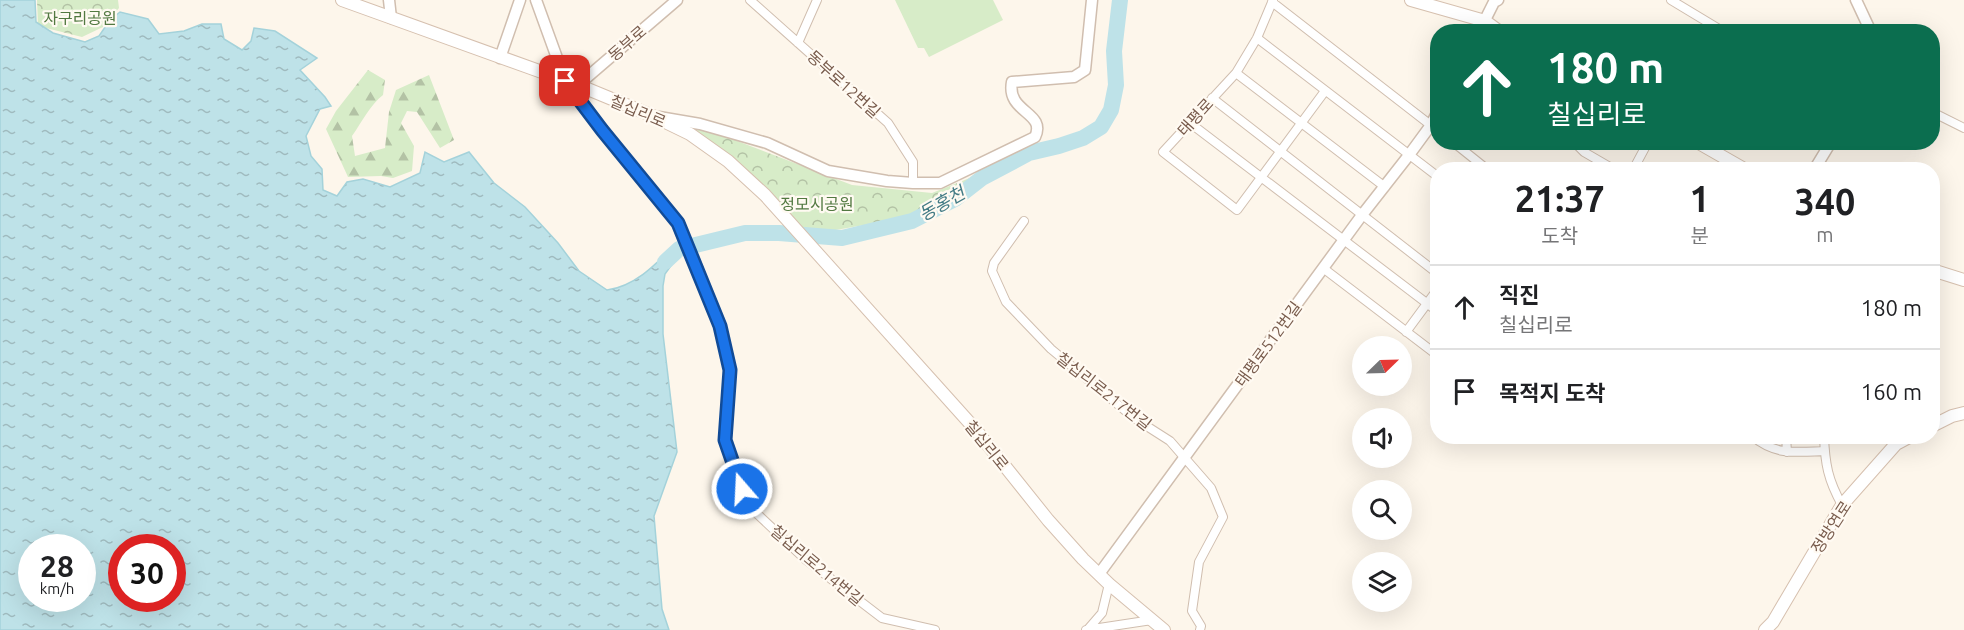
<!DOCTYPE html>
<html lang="ko">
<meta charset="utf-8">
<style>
:root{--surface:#fff;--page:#f2f2f2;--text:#202124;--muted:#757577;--line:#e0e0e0}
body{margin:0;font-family:Ubuntu,"Noto Sans KR",sans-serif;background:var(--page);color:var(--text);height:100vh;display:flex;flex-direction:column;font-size:22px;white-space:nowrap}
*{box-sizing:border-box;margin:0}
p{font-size:20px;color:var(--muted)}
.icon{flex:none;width:33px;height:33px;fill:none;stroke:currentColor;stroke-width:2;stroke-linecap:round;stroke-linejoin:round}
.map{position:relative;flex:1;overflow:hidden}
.side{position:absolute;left:1430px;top:162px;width:510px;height:282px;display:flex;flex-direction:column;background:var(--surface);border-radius:24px;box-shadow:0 6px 24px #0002}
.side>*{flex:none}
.guide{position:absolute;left:1430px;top:24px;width:510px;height:126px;border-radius:24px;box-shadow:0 6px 24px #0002;background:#0b6e4f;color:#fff;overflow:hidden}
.needle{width:39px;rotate:67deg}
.fabs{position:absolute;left:1352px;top:336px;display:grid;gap:12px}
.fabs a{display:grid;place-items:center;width:60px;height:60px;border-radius:50%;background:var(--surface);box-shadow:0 6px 24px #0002;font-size:30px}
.speed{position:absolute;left:18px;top:534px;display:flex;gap:12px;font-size:30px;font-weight:700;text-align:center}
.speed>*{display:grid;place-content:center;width:78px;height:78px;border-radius:50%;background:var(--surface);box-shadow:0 6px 24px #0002;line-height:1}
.speed small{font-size:15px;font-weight:400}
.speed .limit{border:9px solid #d22;background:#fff;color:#111}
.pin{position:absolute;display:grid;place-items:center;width:51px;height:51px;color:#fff;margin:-26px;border-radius:12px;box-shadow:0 3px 9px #0006}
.me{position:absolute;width:66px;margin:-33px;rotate:341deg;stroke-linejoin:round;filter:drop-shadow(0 0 4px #0008)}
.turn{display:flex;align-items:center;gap:21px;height:126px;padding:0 18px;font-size:27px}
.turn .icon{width:78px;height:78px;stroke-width:2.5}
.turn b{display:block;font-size:42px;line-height:51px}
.eta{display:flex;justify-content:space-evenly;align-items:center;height:102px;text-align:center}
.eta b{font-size:36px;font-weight:700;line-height:42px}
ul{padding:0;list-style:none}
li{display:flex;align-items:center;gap:18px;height:84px;padding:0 18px;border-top:2px solid var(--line)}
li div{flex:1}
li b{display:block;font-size:22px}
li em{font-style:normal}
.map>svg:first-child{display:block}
.green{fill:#d7ecc8}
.forest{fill:url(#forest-firs)}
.park{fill:url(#park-crowns)}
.water{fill:url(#water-ripples);stroke:#a4d2da;stroke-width:1.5;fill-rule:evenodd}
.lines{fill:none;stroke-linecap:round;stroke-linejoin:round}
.river{stroke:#bee2e8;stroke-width:16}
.minor-casing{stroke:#d0beaf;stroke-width:10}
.tertiary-casing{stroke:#d0beaf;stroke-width:13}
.secondary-casing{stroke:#d6c0af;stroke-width:14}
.minor{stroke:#fff;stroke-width:8}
.tertiary{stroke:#fff;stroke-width:10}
.secondary{stroke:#fff;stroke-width:12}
.route-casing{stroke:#114b97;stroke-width:15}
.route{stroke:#1a73e8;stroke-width:10}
.labels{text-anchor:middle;stroke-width:4.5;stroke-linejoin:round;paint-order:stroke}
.park-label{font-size:16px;fill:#527941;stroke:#fffaf2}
.street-label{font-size:16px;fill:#795c4d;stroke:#fffaf2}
.water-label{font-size:18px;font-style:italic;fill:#437b85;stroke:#fffaf2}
</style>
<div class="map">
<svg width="1964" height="630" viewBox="0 0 1964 630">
<defs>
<pattern id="forest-firs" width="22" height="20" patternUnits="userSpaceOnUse" patternTransform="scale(1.5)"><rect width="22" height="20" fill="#d7ecc8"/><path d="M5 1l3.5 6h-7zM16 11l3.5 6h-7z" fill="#b3c2a5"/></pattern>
<pattern id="park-crowns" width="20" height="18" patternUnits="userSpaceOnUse" patternTransform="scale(1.5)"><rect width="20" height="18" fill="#d7ecc8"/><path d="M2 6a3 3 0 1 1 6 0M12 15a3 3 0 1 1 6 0" fill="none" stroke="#b3c2a5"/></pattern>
<pattern id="water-ripples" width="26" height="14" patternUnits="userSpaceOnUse" patternTransform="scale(1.5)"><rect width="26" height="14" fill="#bee2e8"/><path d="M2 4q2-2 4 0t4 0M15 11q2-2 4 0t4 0" fill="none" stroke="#9fbabe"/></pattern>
</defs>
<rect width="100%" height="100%" fill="#fdf6eb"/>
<path class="green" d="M 895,0 L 993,0 L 1003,20 L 929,57 L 924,48 L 918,48 Z"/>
<path class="forest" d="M 368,70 L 385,80 L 383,95 C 370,105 362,122 352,136 L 355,156 L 385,148 L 389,112 L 396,90 L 429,75 L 454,140 L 440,148 L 417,112 L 407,111 L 401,123 L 414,146 L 412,171 L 393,178 L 381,176 L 348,177 L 326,129 L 336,111 Z"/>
<path class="park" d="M 37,0 L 118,0 L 119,8 L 103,27 L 82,37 L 38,26 Z
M 685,121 L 852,185 L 932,193 L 1020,158 L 916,216 L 807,235 Z"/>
<path class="water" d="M 0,0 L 35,0 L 36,22 L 53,33 L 85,42 L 99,36 L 110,20 L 120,12 L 148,19 L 159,34 L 184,31 L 202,24 L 221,24 L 224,39 L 242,50 L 251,41 L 254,28 L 275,31 L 317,58 L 300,70 L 325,97 L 331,106 L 320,109 L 306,136 L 311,156 L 322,169 L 323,190 L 337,196 L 347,182 L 363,179 L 390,187 L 420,173 L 425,152 L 444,162 L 469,152 L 494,183 L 525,207 L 558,243 L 579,271 L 607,290 C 636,286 657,263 677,243 L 683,249 L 665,274 L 663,286 L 663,334 L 677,452 L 654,516 L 662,609 L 669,630 L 0,630 ZM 32,548 L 82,548 L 82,598 L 32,598 ZM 122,548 L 172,548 L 172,598 L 122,598 Z"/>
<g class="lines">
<path class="river" d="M 665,262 L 679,249 L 745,233 L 779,233 L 842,238 L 912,221 L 955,199 L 982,178 L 1029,153 L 1059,146 L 1083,138 L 1101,127 L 1111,110 L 1116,85 L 1114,51 L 1120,0"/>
<defs>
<path id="minor" d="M 750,0 L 888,123 L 913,162 L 913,183
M 1273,0 L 1257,38 L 1236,73 L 1163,152 L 1237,210 L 1325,91
M 1671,0 L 1724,32
M 1272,2 L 1437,130
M 1257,38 L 1437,176
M 798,43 L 817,0
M 1236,73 L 1385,187
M 565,81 L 602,130 L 678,223 L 720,326 L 730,370 L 725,440 L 738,479 L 751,508 L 805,559 L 882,618 L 935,630
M 1212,98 L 1437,273
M 1932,112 L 1964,128
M 1190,123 L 1437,311
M 1453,142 L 1488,170
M 1574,142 L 1584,152 L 1615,170
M 1633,170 L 1648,142
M 1024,221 L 994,263 L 992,271 L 1006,302 L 1051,349 L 1134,418 L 1170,441 L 1211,488 L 1223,517 L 1199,562 L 1192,611 L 1201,626 L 1200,630
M 1323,268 L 1437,355
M 1406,332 L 1437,290
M 1752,436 C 1776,456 1796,452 1825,451
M 1786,436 L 1787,452
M 1824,436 C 1825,464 1828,480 1842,505
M 1089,628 L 1102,613 L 1109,584
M 1086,630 L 1152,620"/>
<path id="tertiary" d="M 389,0 L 391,18
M 536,0 L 565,80
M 1856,0 L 1871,32
M 1479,32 L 1494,2 L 1498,0
M 500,58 L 520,0
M 578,85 L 677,0
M 659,117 L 700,124 L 767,143 L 828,171 L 887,181 L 913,183 L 940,183 L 1035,137 C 1047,112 1006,113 1012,82 L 1074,77 L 1085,70 L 1092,0
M 1814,170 L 1831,142
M 1099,574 L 1362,215 L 1409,155 L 1431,125 L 1437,113"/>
<path id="secondary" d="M 342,0 L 578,85 L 653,116 L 690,134 L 728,161 L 765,195 L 976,430 L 1048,520 L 1083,559 L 1109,584 L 1164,630
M 1411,0 L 1485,21 L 1500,32
M 1697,142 L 1746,170
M 1932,270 L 1964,280
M 1932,426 L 1952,416 L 1964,413
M 1765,630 L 1773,622 L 1842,505 L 1896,444 L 1911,436"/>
</defs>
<use href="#minor" class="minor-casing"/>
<use href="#tertiary" class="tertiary-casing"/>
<use href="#secondary" class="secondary-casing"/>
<use href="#minor" class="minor"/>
<use href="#tertiary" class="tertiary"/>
<use href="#secondary" class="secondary"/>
</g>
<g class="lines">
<defs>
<path id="route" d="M 565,81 L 602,130 L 678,223 L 720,326 L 730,370 L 725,440 L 742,489"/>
</defs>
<use href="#route" class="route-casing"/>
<use href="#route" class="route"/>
</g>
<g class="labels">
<g class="park-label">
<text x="80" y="24">자구리공원</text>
<text x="817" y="210">정모시공원</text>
</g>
<g class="street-label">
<text transform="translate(627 43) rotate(-41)" y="6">동부로</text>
<text transform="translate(844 84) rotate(42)" y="6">동부로12번길</text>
<text transform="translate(638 111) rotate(23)" y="6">칠십리로</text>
<text transform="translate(1195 117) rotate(-48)" y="6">태평로</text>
<text transform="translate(1268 344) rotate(-54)" y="6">태평로512번길</text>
<text transform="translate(1104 391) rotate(38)" y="6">칠십리로217번길</text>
<text transform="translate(987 445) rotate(51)" y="6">칠십리로</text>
<text transform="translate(1831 527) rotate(-57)" y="6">정방연로</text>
<text transform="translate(817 565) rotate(40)" y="6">칠십리로214번길</text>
</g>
<g class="water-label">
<text transform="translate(942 204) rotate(-30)" y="6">동홍천</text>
</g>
</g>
</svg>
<div class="fabs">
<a><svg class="needle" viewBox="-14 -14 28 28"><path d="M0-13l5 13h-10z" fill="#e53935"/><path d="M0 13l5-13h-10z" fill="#757577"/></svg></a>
<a><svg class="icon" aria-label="sound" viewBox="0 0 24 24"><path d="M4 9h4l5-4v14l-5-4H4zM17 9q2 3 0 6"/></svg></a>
<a><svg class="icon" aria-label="search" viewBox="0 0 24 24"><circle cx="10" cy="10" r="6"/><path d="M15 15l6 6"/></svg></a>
<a><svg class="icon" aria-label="layers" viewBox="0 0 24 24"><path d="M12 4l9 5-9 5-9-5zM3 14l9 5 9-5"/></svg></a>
</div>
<div class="speed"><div>28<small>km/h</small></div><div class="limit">30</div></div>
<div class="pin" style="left:565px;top:81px;background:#d93025"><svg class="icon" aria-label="arrive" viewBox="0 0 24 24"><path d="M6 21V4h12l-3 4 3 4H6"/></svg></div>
<svg class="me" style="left:742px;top:489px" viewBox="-20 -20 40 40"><circle r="17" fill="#1a73e8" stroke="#fff" stroke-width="3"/><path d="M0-11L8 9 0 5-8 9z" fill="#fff"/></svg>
<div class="guide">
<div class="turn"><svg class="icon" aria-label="ahead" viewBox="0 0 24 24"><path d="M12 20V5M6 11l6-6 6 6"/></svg><div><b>180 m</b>칠십리로</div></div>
</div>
<section class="side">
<div class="eta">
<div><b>21:37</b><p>도착</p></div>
<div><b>1</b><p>분</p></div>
<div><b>340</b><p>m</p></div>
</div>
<ul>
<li><svg class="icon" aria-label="ahead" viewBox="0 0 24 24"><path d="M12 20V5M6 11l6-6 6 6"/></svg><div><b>직진</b><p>칠십리로</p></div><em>180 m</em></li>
<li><svg class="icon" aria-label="arrive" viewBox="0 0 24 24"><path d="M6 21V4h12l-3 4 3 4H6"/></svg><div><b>목적지 도착</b></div><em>160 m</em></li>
</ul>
</section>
</div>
